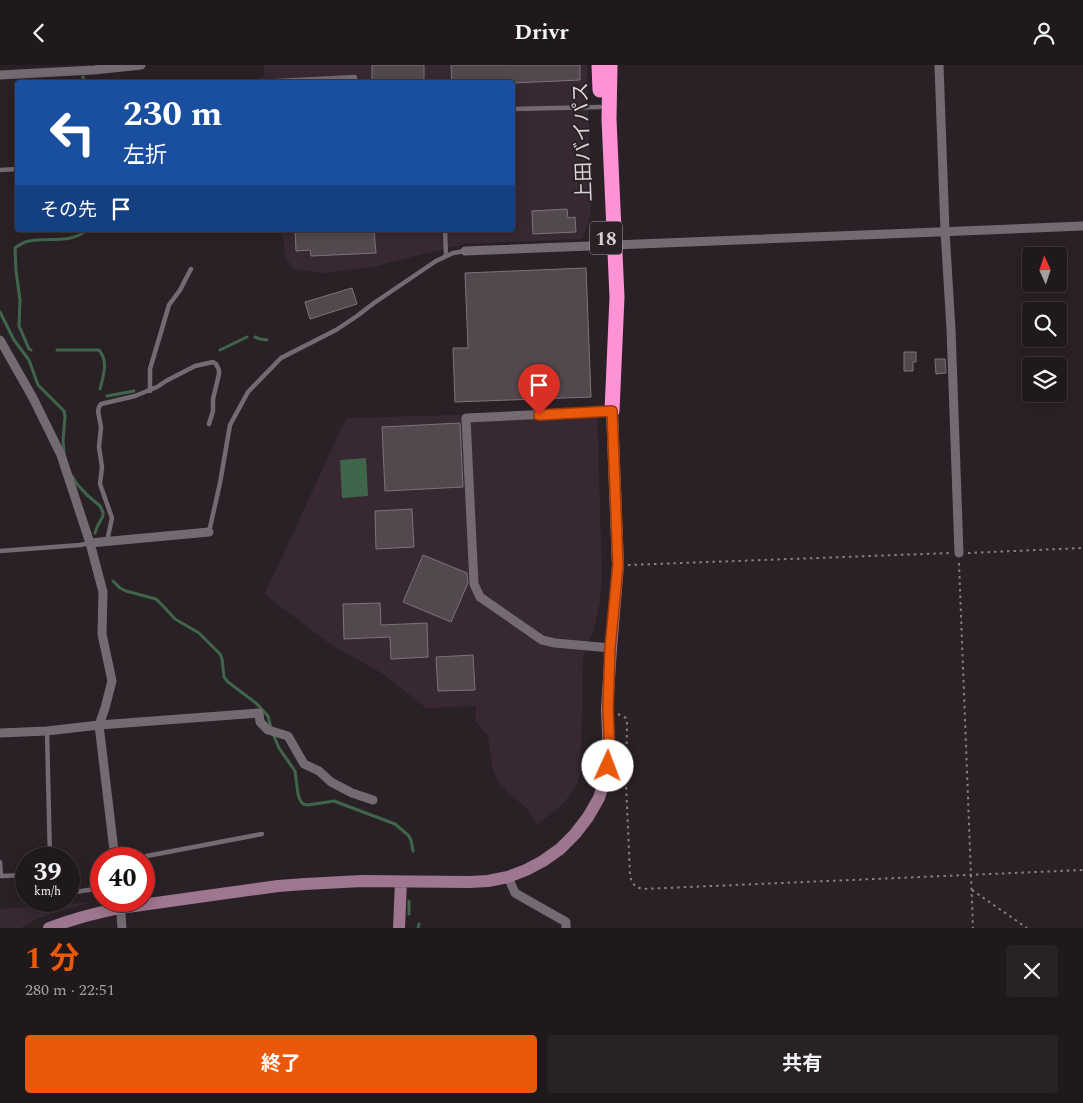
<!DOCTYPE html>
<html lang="ja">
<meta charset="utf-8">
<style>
:root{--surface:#20191c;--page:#282225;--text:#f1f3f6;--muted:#a2a0a3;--line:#3d383b;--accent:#ea580c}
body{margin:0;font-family:Spectral,"Noto Sans JP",serif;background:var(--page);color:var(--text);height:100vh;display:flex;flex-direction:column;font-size:19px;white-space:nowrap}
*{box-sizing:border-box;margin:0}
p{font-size:16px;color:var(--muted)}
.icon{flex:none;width:28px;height:28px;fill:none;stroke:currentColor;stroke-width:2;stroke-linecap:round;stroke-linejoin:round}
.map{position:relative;height:863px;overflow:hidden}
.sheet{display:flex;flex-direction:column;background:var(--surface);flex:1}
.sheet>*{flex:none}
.banner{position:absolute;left:15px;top:15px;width:500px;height:152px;border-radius:5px;box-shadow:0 2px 12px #0003,0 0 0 1px var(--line);background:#1a4fa0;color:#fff;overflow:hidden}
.needle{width:32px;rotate:357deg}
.controls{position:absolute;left:1022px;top:182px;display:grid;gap:10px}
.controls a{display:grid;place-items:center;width:45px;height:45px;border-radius:5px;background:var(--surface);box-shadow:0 2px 12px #0003,0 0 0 1px var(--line);font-size:25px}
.speed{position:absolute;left:15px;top:782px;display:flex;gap:10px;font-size:25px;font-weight:700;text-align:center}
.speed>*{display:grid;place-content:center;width:65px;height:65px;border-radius:50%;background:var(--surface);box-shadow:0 2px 12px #0003,0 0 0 1px var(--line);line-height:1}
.speed small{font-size:12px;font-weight:400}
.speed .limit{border:8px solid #d22;background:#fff;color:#111}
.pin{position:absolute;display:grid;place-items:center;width:42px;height:42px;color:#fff;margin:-51px -21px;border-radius:50% 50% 50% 0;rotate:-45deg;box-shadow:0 0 5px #0007}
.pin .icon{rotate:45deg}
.me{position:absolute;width:55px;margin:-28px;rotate:2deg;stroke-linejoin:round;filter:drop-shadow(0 0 4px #0008)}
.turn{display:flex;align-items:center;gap:18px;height:105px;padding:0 25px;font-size:22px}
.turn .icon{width:65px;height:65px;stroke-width:2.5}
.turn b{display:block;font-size:35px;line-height:42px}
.then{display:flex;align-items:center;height:48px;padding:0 25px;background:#0003;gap:10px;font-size:19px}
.round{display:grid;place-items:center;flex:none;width:52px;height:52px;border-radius:5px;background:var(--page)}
.headline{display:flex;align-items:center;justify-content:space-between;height:85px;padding:0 25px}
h1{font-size:30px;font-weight:700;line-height:38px;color:var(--accent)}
.action{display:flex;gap:10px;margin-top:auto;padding:10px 25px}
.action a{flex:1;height:58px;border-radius:5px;background:var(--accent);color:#fff;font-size:20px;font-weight:700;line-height:58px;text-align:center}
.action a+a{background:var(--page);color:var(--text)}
header{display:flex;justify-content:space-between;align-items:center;height:65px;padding:0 25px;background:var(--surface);font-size:22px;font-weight:700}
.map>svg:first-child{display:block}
.built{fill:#372831}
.water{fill:#3f664b}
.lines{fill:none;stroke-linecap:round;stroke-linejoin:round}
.stream{stroke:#3f664b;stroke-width:3}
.building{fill:#52484e;stroke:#7e7379}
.path{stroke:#857e82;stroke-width:2;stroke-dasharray:2.5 4;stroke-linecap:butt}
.lane{stroke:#756a71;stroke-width:4.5}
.street{stroke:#756a71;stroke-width:9}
.secondary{stroke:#9e768f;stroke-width:12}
.highway{stroke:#fd92d5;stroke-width:15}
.route-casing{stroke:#983908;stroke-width:12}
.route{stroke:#ea580c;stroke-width:9}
.labels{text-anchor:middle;stroke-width:4;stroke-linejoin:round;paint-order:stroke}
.shield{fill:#2a2126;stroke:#a49da0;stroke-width:1}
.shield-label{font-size:19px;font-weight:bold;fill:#d8d2d5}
.street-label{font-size:20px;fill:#d8d2d5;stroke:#2a2126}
</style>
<header><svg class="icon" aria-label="back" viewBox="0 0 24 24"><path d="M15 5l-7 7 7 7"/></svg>Drivr<svg class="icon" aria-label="person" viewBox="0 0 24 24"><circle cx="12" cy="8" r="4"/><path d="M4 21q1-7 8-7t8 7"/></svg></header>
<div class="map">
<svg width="1083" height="863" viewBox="0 0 1083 863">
<rect width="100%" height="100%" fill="#2a2126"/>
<path class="built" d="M 264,0 L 587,0 L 591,147 L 586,165 L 582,174 L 465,179 L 419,190 L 377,201 L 325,208 L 293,204 L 285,191 L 282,165 L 512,165 L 512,18 L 255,18 L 255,15 L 265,10 Z
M 597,346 L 602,510 L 600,536 L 594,565 L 583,591 L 581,706 L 577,720 L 563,739 L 537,760 L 526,743 L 500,720 L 495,711 L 492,701 L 488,671 L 475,656 L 476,641 L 426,643 L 383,609 L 330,579 L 264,529 L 283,490 L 346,353 Z
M 92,837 L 57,847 L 37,854 L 21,863 L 0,863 L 0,844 Z"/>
<path class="water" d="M 366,393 L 368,431 L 342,433 L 340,395 Z"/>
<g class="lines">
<path class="stream" d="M 83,12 L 84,18
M 0,247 L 14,275 L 29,295 L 38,320 L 64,346 L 65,352 L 63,376 L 64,388
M 255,272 L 260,274 L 267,275
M 31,285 L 29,284 L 19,261 L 20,235 L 16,206 L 15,183 C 18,181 22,178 25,177 C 43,171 72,180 86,165
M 57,285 L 99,285 C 109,297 103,311 100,324
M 220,285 L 247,272
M 107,331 L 134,326
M 72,411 L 77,419 L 87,430 L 100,441 L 103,447 L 103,451 L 97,462 L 95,468
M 113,516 L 120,523 L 126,526 L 156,534 L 164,542 L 175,554 L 199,568 L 220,589 L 222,594 L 224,612 L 228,617 L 257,639 L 268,651 L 271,663
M 273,669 L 279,683 L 295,706 L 298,729 L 300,735 L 303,739 L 308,740 L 334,736 L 395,759 L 408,770 L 411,775 L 413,786
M 409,849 L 409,836
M 418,863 L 419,859"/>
</g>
<path class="building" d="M 372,0 L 424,0 L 424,18 L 372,18 Z
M 451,0 L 580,0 L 580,15 L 513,18 L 452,18 Z
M 567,144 L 568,153 L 575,152 L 576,167 L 533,169 L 532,146 Z
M 295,165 L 374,165 L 376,188 L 311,191 L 310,185 L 296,186 Z
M 586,203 L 591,332 L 455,337 L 453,283 L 468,283 L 465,208 Z
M 352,223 L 357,239 L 310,254 L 305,237 Z
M 904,287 L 916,287 L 916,297 L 913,297 L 913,306 L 904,306 Z
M 935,294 L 945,294 L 946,308 L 936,309 Z
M 460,358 L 463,422 L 385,426 L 382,362 Z
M 412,444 L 414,482 L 376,484 L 375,446 Z
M 423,490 L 467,508 L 468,518 L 451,557 L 403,537 Z
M 380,538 L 381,560 L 427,558 L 428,592 L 391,594 L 390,572 L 344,574 L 343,539 Z
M 473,590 L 475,625 L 438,626 L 436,592 Z"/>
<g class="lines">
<path class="path" d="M 968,488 L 1083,483
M 959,498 L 973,863
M 628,500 L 951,488
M 618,649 L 626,653 L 627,658 L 626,718 L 630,810 C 632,819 634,821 642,824 L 1083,805
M 972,825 L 1027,863"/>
<path class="lane" d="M 277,16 L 355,12 L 355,18
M 512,44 L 600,42
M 0,105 L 18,104
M 445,165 L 446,191
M 150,326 L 150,304 L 169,240 L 180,225 L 191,204
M 209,467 L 220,418 L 230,360 L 248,327 L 281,293 L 336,265 L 357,251 L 374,238 L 436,196 L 453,188 L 465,186
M 107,476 L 112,453 L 100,419 L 102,402 L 99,382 L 101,362 L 98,346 L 99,342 L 101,339 L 135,331 L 157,322 L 166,316 L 195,301 L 213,297 L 216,299 L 219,305 L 219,309 L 213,334 L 213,346 L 209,359
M 0,486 L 80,480 L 90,478
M 47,666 L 50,794
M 131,794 L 262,769
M 0,797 L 1,811 L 26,810
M 69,828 L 101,823"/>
<path class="street" d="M 939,0 L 945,166 L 951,264 L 959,488
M 0,10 L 94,5 L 141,0
M 465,186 L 1083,161
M 0,275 L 33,333 L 61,390 L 90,478 L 103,527 L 102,569 L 112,616 L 105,643 L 99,660 L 115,794
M 90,478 L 209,467
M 611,583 L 555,578 L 542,575 L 480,532 L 474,519 L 466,353 L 612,346
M 0,668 L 47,666 L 99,660 L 259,648 L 260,657 L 268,665 L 288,671 L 304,699 L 319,706 L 331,717 L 352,728 L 373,735
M 508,812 L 515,828 L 566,857 L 566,863
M 120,836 L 122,863"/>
<path class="secondary" d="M 49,863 C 72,854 96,848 120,843 L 278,821 L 305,819 L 362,816 L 469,817 L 488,816 L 508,812 L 526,805 L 543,796 L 560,784 L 575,769 L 588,752 L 599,733 L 606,711 L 609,691 L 607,644 L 611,583 L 618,500 L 612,346
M 399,863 L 401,817"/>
<path class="highway" d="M 599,0 L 600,25
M 610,0 L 609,54 L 617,232 L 612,346"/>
</g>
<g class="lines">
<defs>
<path id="route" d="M 539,350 L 612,346 L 618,500 L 610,583 L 608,644 L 610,691 L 608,701"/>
</defs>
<use href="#route" class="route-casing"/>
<use href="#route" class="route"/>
</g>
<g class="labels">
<rect class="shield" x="590" y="156.5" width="32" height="33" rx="4"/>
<g class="shield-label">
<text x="606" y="180">18</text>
</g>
<g class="street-label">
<text transform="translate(582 77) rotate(-92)" y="7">上田バイパス</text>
</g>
</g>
</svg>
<div class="controls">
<a><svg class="needle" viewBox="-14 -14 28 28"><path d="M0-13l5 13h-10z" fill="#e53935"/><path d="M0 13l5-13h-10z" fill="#a2a0a3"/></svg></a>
<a><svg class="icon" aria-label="search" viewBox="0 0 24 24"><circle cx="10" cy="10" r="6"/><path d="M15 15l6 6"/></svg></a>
<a><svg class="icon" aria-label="layers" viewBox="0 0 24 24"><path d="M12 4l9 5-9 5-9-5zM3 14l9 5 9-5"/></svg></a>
</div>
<div class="speed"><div>39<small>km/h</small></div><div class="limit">40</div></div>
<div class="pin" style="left:539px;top:350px;background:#d93025"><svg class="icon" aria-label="arrive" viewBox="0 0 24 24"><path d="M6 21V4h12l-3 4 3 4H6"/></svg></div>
<svg class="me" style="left:608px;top:701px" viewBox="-20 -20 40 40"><circle r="19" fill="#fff"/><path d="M0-13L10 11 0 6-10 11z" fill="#ea580c"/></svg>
<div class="banner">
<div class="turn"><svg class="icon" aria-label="left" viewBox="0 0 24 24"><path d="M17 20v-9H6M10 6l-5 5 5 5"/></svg><div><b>230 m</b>左折</div></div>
<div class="then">その先<svg class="icon" aria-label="arrive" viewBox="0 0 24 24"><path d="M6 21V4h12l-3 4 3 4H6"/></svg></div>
</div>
</div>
<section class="sheet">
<div class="headline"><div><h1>1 分</h1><p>280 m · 22:51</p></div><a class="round"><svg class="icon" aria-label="close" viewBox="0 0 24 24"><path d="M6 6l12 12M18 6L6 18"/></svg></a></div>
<div class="action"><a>終了</a><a>共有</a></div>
</section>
